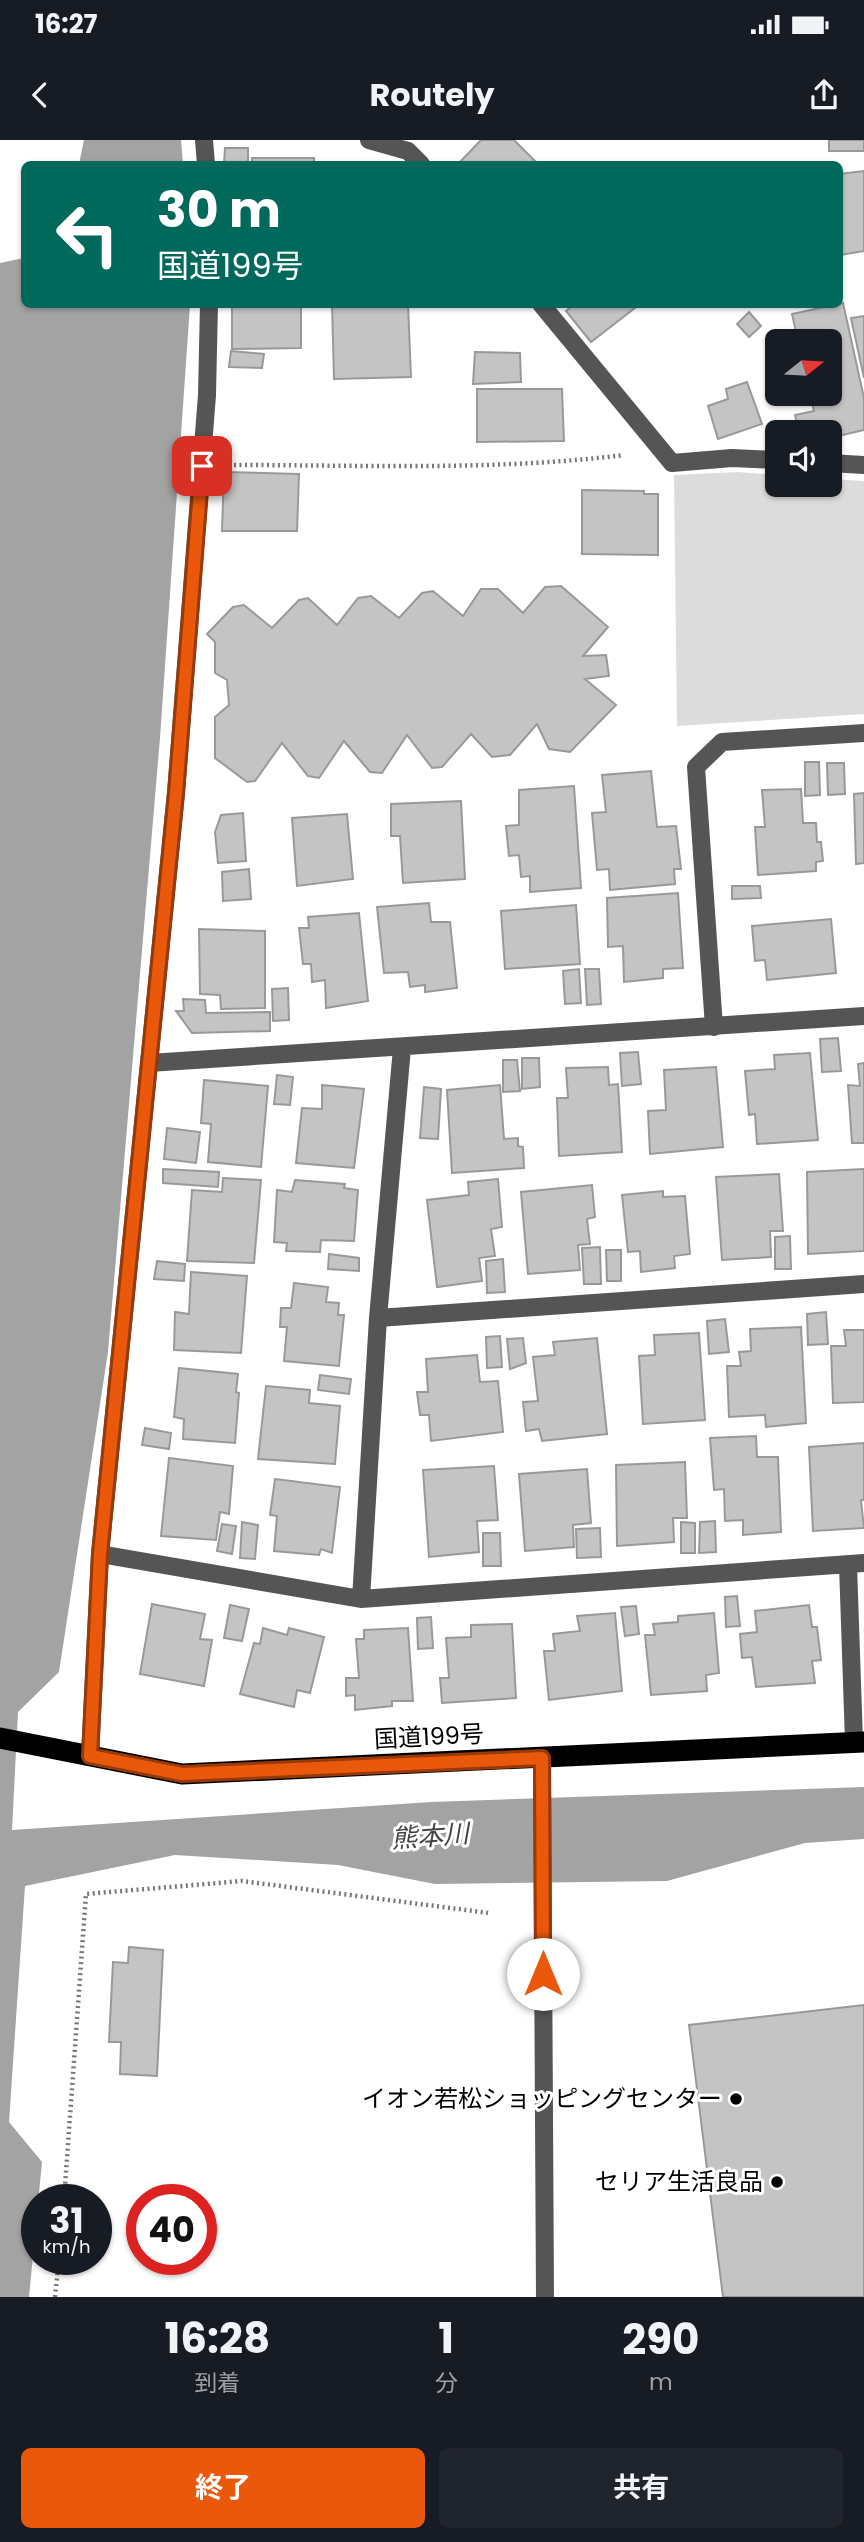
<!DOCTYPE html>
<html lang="ja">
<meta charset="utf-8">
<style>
:root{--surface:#171b24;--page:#20242c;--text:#f1f3f6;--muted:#9ea1a6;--accent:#ea580c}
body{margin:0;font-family:Poppins,"Noto Sans JP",sans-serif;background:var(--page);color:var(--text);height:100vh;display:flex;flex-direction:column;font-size:26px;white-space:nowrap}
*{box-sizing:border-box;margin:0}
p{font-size:23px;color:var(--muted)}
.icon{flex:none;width:38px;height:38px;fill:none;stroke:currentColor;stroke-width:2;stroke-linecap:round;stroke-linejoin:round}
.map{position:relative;height:2157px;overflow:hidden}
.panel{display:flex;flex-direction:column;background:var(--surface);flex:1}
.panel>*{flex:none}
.hud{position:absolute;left:21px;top:21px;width:822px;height:147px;border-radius:10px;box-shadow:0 2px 5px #0004;background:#00695c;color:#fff;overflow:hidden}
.needle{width:46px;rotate:72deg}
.controls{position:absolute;left:765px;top:189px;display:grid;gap:14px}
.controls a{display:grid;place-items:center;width:77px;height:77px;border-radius:10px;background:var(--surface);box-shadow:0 2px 5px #0004;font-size:35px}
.speed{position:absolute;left:21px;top:2044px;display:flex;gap:14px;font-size:35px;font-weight:700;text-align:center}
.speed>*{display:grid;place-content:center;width:91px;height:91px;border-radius:50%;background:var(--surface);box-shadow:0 2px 5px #0004;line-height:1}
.speed small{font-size:18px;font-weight:400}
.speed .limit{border:10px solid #d22;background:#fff;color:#111}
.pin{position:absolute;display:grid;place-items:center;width:60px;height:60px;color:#fff;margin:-30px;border-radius:14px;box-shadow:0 4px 10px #0006}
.me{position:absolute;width:77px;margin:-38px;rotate:0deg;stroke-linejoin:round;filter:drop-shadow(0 0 5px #0008)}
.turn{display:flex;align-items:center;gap:24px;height:147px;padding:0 21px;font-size:32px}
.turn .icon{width:91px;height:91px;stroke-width:2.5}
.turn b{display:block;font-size:49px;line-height:60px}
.eta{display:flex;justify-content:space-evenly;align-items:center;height:119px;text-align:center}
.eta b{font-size:42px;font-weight:700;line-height:49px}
.button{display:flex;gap:14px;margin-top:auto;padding:14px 21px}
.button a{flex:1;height:80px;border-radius:10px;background:var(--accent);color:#fff;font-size:28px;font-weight:700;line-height:80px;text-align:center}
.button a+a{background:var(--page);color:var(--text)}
.status{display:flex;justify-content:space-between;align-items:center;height:49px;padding:0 35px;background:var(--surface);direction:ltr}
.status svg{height:19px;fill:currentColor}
header{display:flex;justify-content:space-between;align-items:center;height:91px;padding:0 21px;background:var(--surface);font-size:32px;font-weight:700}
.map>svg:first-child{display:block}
.green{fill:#dcdcdc}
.water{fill:#a3a3a3}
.building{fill:#c4c4c4;stroke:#999;stroke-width:2}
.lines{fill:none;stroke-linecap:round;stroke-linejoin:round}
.path{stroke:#777;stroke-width:4.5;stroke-dasharray:2 3.5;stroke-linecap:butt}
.minor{stroke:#555;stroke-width:18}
.highway{stroke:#000;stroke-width:21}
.route-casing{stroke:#983908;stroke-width:18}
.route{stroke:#ea580c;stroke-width:12}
.poi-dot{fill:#000;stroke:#fff;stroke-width:2.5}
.labels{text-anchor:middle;stroke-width:6;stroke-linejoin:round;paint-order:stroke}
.street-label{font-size:24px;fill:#000;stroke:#fff}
.poi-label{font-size:24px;fill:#000;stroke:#fff;text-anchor:end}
.water-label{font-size:26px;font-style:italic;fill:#444;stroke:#fff}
</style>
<div class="status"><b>16:27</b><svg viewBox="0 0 49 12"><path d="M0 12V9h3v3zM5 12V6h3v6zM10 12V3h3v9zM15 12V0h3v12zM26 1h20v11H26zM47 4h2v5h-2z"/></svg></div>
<header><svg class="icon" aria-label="back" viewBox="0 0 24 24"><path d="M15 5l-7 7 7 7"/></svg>Routely<svg class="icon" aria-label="share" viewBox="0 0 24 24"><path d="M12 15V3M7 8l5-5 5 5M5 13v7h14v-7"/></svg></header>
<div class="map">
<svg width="864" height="2157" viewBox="0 0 864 2157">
<rect width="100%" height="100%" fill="#fff"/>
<path class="green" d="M 738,332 L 777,335 L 777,345 L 830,345 L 830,339 L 864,341 L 864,574 L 677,586 L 674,335 Z"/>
<path class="water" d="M 84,0 L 181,0 L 183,24 L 79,24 Z
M 24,118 L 24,164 L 190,165 L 160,598 L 108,1212 L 59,1532 L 18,1572 L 12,1690 L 431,1662 L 864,1647 L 864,1699 L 805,1703 L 667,1741 L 435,1744 L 338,1725 L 175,1715 L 25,1746 L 9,1982 L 42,2022 L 29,2157 L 0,2157 L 0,123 Z"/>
<path class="building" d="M 481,0 L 514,0 L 538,24 L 458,24 Z
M 829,0 L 864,0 L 864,11 L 829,11 Z
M 225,8 L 248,8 L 248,24 L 224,24 Z
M 252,18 L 314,18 L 314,24 L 252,24 Z
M 864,31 L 864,111 L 840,115 L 840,34 Z
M 843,163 L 864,258 L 864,290 L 830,298 L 830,292 L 799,292 L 795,275 L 814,271 L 810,254 L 830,254 L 830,201 L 798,201 L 792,174 Z
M 232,164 L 301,164 L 301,208 L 232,209 Z
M 332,164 L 408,164 L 411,237 L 334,239 Z
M 574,164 L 640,164 L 591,202 L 566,171 Z
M 749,172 L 761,186 L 749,197 L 737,184 Z
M 864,176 L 864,238 L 851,178 Z
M 231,211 L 264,214 L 262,228 L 229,227 Z
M 475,212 L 520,213 L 521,242 L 473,244 Z
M 747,242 L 762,284 L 718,299 L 708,266 L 728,259 L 726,249 Z
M 477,249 L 562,249 L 564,301 L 477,302 Z
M 224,332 L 299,334 L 297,391 L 222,391 Z
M 582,350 L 644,351 L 644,354 L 658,354 L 658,415 L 582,414 Z
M 561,446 L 608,487 L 583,516 L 606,515 L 609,536 L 585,539 L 616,565 L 570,612 L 549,609 L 537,584 L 510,615 L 492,617 L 471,594 L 442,627 L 432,628 L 407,595 L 382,633 L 370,632 L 344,601 L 319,638 L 308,636 L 282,603 L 255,641 L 247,642 L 215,618 L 215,577 L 229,565 L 227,540 L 215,533 L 215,502 L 207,494 L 233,467 L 244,465 L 272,488 L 299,460 L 308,458 L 337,485 L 358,458 L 371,456 L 399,478 L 422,453 L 433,451 L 463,476 L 481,449 L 498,449 L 523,473 L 545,447 Z
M 805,622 L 819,622 L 820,655 L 805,656 Z
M 827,623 L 844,623 L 845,654 L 828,655 Z
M 651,631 L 657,687 L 676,686 L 681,729 L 674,729 L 675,744 L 610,750 L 609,729 L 597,730 L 592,673 L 606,672 L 602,635 Z
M 574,646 L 581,748 L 530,752 L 530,736 L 521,737 L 519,715 L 509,716 L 506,686 L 519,685 L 519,650 Z
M 801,649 L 803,683 L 816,683 L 817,702 L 821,702 L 823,721 L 816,722 L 816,731 L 758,735 L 755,687 L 765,687 L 762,650 Z
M 864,653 L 864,723 L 856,724 L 854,654 Z
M 461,661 L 465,739 L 403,743 L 400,696 L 391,696 L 391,664 Z
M 243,673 L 246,721 L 218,723 L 215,692 L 221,675 Z
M 347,674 L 353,739 L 297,746 L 292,678 Z
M 249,729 L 251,759 L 223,761 L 222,732 Z
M 732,746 L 760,746 L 761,758 L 732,759 Z
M 678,753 L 683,828 L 663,829 L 663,838 L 624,842 L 623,806 L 608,807 L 607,758 Z
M 429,763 L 431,782 L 450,782 L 457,848 L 425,852 L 425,845 L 410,847 L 408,832 L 384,833 L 377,767 Z
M 576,765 L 580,824 L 505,829 L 501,771 Z
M 359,773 L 368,861 L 326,868 L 325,840 L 312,842 L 311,824 L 303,824 L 299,788 L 309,788 L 308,777 Z
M 831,779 L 836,833 L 767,840 L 765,820 L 755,821 L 752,786 Z
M 199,789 L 265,791 L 265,868 L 221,869 L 220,855 L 200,854 Z
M 579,829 L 581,863 L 565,864 L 563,831 Z
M 585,829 L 599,829 L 601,864 L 587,865 Z
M 288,848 L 289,880 L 273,881 L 272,849 Z
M 183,859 L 205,860 L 206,873 L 270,872 L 270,891 L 192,893 L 176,871 L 184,871 Z
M 838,898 L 841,931 L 822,932 L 820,899 Z
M 638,912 L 641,944 L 622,946 L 620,913 Z
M 810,913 L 818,1000 L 757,1004 L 755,974 L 749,975 L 745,931 L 775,929 L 774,915 Z
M 522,918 L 539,918 L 540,947 L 522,949 Z
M 503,920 L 517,920 L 520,951 L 503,952 Z
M 864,923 L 864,1003 L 852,1003 L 848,945 L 860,946 L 858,924 Z
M 608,927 L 609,945 L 618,944 L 622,1012 L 559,1016 L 557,958 L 568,958 L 566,928 Z
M 716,927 L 723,1007 L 650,1014 L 648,971 L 666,970 L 664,930 Z
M 277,935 L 293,937 L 290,965 L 274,964 Z
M 204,940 L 268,946 L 261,1027 L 208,1022 L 211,984 L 201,983 Z
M 322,945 L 364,949 L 354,1028 L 296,1023 L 302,968 L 322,969 Z
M 500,945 L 504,999 L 518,998 L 518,1006 L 523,1007 L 524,1028 L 452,1033 L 447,950 Z
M 424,947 L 441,949 L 438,999 L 420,998 Z
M 167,988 L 200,992 L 196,1023 L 164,1019 Z
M 163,1029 L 219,1032 L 218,1047 L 163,1043 Z
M 864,1029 L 864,1111 L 808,1114 L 807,1032 Z
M 779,1034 L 783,1091 L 770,1091 L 771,1117 L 722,1120 L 716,1037 Z
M 223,1038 L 261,1040 L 254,1123 L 187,1121 L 192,1050 L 222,1052 Z
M 498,1039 L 502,1087 L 491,1089 L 495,1116 L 479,1118 L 482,1141 L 437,1147 L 427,1060 L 469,1055 L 468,1042 Z
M 295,1040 L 345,1044 L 344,1048 L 358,1050 L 354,1101 L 321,1100 L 320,1112 L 286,1111 L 287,1103 L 274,1102 L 277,1050 L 292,1052 Z
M 592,1045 L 595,1077 L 587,1079 L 590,1104 L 578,1105 L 580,1130 L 528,1134 L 521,1052 Z
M 663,1051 L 663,1057 L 685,1056 L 690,1114 L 674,1116 L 675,1128 L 641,1132 L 640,1111 L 628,1112 L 622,1055 Z
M 790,1096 L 791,1129 L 775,1129 L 775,1097 Z
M 600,1107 L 601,1144 L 584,1144 L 582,1108 Z
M 606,1110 L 621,1110 L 621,1141 L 607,1141 Z
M 329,1114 L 359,1118 L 359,1131 L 328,1129 Z
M 503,1119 L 505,1152 L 487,1153 L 486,1121 Z
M 157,1121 L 185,1124 L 184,1141 L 154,1139 Z
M 191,1132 L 247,1136 L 241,1213 L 174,1210 L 175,1172 L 189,1174 Z
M 294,1143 L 328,1147 L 326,1162 L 339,1163 L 338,1175 L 344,1175 L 339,1226 L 284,1221 L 287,1187 L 280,1187 L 281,1168 L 291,1168 Z
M 826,1172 L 828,1204 L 808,1205 L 807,1174 Z
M 725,1179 L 729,1212 L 709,1214 L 707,1181 Z
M 801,1187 L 806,1283 L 766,1287 L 765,1275 L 729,1277 L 727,1226 L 741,1226 L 739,1212 L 751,1211 L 750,1189 Z
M 844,1190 L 864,1190 L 864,1262 L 833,1263 L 831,1206 L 846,1206 Z
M 699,1193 L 705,1280 L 643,1284 L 639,1216 L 655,1215 L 654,1195 Z
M 500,1196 L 502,1227 L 487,1228 L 486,1197 Z
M 523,1198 L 526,1223 L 510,1229 L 507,1199 Z
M 597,1198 L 607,1294 L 542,1301 L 539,1289 L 526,1291 L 523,1262 L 538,1261 L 533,1217 L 555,1215 L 553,1202 Z
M 477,1215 L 480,1242 L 498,1241 L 503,1292 L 431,1301 L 429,1275 L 420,1275 L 417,1252 L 428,1252 L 426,1219 Z
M 179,1228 L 238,1234 L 236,1252 L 239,1253 L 235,1303 L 183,1299 L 184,1279 L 174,1277 Z
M 320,1235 L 351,1239 L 349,1254 L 318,1250 Z
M 266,1246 L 310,1250 L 309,1263 L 340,1266 L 335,1324 L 258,1319 Z
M 145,1288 L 171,1293 L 169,1309 L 142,1305 Z
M 756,1296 L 757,1317 L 778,1317 L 781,1392 L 743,1395 L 743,1380 L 725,1381 L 724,1349 L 714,1350 L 710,1298 Z
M 864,1303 L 864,1360 L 861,1360 L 864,1388 L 813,1391 L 809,1307 Z
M 169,1318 L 233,1326 L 229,1374 L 220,1372 L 216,1400 L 161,1396 Z
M 685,1322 L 687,1378 L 673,1378 L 674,1402 L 617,1406 L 616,1325 Z
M 494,1326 L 498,1380 L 477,1381 L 479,1412 L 429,1417 L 423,1330 Z
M 587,1329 L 591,1383 L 573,1385 L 574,1407 L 525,1411 L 519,1334 Z
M 275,1339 L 340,1347 L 332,1413 L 321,1409 L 319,1415 L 274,1411 L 277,1376 L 270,1375 Z
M 715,1381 L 716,1412 L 699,1413 L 700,1382 Z
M 242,1382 L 258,1385 L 255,1419 L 240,1418 Z
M 681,1382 L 695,1383 L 695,1413 L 681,1413 Z
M 222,1384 L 236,1386 L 232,1414 L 217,1411 Z
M 600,1388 L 601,1417 L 577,1418 L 576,1389 Z
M 483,1393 L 500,1393 L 501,1426 L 483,1426 Z
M 737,1456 L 740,1486 L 726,1487 L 725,1457 Z
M 152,1464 L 205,1474 L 200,1499 L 212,1500 L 204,1546 L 140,1534 Z
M 230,1465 L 249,1469 L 242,1501 L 224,1498 Z
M 809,1465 L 812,1487 L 817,1487 L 821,1520 L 812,1521 L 815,1543 L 756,1547 L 752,1517 L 742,1518 L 740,1494 L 757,1492 L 755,1471 Z
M 636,1466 L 639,1494 L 625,1496 L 621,1467 Z
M 615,1473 L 622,1551 L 549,1560 L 544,1511 L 555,1511 L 553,1494 L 580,1491 L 577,1476 Z
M 714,1473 L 719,1533 L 706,1535 L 707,1551 L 651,1555 L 645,1495 L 655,1495 L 653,1484 L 678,1482 L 678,1476 Z
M 431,1477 L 433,1508 L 418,1509 L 417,1478 Z
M 512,1484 L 516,1558 L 442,1563 L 440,1538 L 449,1538 L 446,1498 L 471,1497 L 471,1485 Z
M 263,1488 L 287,1495 L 289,1488 L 324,1497 L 310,1553 L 297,1550 L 294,1567 L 240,1554 L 254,1503 L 260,1504 Z
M 408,1488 L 413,1561 L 392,1561 L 392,1566 L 355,1570 L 355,1555 L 346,1556 L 346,1538 L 359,1538 L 356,1499 L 364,1499 L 364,1490 Z
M 129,1807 L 163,1810 L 157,1936 L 120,1934 L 121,1902 L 109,1902 L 113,1822 L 128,1823 Z
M 864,1865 L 864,2157 L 723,2157 L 689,1885 Z"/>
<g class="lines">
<path class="path" d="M 234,325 C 364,325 495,331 624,315
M 64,2060 L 86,1754 L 242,1741 L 489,1773
M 55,2157 L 59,2119"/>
<path class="minor" d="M 204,0 L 206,24
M 369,0 L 408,11 L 421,24
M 541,164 L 672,323 L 732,318 L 777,320
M 830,323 L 864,325
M 714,887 L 696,627 L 722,602 L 864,593
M 149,923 L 864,876
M 378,1178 L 864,1144
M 100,1414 L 361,1459 L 864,1423
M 848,1425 L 854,1602
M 361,1459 L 378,1178 L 402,908
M 90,1616 L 100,1414 L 176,653 L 207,255 L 209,164
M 542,1618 L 545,2157"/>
<path class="highway" d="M 0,1598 L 182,1634 L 864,1602"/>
</g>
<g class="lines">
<defs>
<path id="route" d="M 202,326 L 176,653 L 100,1414 L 90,1616 L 182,1634 L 542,1618 L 543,1834"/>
</defs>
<use href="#route" class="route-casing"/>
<use href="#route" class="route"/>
</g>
<g class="poi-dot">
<circle cx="736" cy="1959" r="7"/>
<circle cx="777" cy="2042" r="7"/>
</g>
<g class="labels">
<g class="street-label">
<text transform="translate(429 1597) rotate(-3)" y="8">国道199号</text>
</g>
<g class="poi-label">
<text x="722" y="1967">イオン若松ショッピングセンター</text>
<text x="763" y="2050">セリア生活良品</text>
</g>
<g class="water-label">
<text transform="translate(430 1696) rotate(-4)" y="9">熊本川</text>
</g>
</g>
</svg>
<div class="controls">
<a><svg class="needle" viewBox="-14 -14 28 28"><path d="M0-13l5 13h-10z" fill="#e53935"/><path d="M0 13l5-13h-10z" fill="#9ea1a6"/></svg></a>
<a><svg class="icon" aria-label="sound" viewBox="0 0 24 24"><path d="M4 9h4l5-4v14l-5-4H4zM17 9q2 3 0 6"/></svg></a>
</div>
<div class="speed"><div>31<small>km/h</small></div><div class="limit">40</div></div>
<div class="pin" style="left:202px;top:326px;background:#d93025"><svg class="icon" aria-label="arrive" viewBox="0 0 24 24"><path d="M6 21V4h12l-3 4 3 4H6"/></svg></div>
<svg class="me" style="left:543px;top:1834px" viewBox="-20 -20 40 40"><circle r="19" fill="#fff"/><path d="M0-13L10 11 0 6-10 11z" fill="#ea580c"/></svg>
<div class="hud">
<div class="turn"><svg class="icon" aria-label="left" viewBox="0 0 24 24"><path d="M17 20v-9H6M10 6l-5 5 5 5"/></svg><div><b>30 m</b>国道199号</div></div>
</div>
</div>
<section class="panel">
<div class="eta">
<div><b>16:28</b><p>到着</p></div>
<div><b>1</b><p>分</p></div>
<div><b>290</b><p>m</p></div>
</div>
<div class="button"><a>終了</a><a>共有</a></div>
</section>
